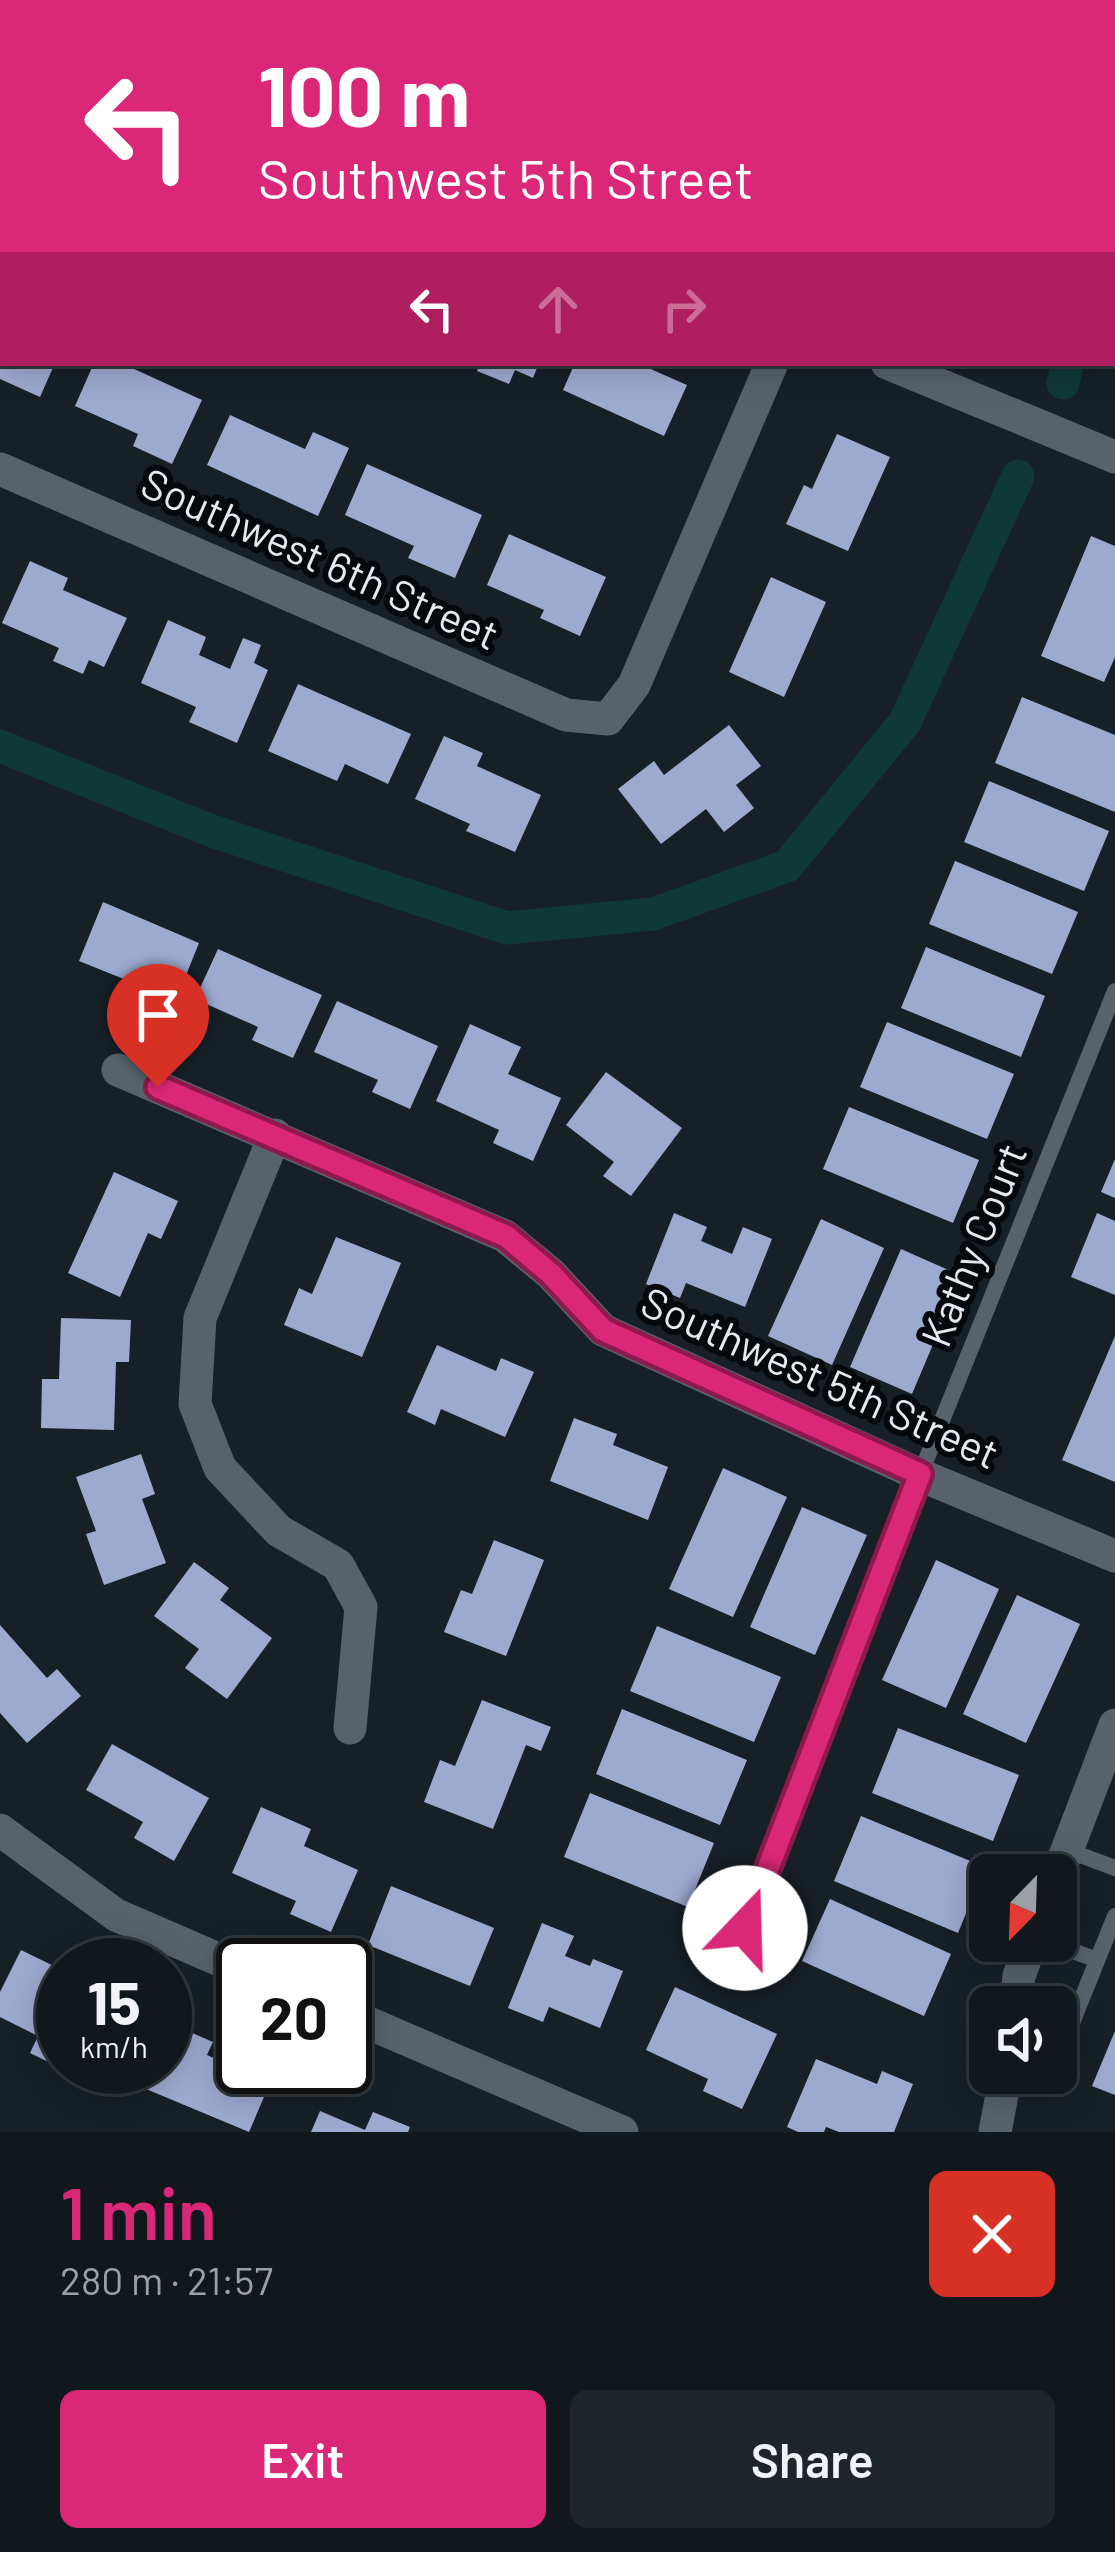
<!DOCTYPE html>
<meta charset="utf-8">
<style>
:root{--surface:#11181d;--page:#1e252a;--text:#f1f3f6;--muted:#9ca0a4;--line:#30373b;--accent:#db2777}
body{margin:0;font-family:Barlow,sans-serif;background:var(--page);color:var(--text);height:100vh;display:flex;flex-direction:column;font-size:45px;white-space:nowrap}
*{box-sizing:border-box;margin:0}
p{font-size:39px;color:var(--muted)}
.icon{flex:none;width:66px;height:66px;fill:none;stroke:currentColor;stroke-width:2;stroke-linecap:round;stroke-linejoin:round}
.map{position:relative;height:2132px;overflow:hidden}
.sheet{display:flex;flex-direction:column;background:var(--surface);flex:1}
.sheet>*{flex:none}
.hud{position:absolute;left:0px;top:0px;width:1116px;height:366px;box-shadow:0 6px 30px #0003,0 0 0 3px var(--line);background:#db2777;color:#fff;overflow:hidden}
.needle{width:78px;rotate:203deg}
.fabs{position:absolute;left:969px;top:1854px;display:grid;gap:24px}
.fabs a{display:grid;place-items:center;width:108px;height:108px;border-radius:18px;background:var(--surface);box-shadow:0 6px 30px #0003,0 0 0 3px var(--line);font-size:60px}
.speed{position:absolute;left:36px;top:1938px;display:flex;gap:24px;font-size:60px;font-weight:700;text-align:center}
.speed>*{display:grid;place-content:center;width:156px;height:156px;border-radius:50%;background:var(--surface);box-shadow:0 6px 30px #0003,0 0 0 3px var(--line);line-height:1}
.speed small{font-size:30px;font-weight:400}
.speed .limit{border:6px solid #111;border-radius:18px;background:#fff;color:#111}
.pin{position:absolute;display:grid;place-items:center;width:102px;height:102px;color:#fff;margin:-123px -51px;border-radius:50% 50% 50% 0;rotate:-45deg;box-shadow:0 0 12px #0007}
.pin .icon{rotate:45deg}
.me{position:absolute;width:132px;margin:-66px;rotate:21deg;stroke-linejoin:round;filter:drop-shadow(0 0 9px #0008)}
.turn{display:flex;align-items:center;gap:42px;height:252px;padding:0 60px;font-size:54px}
.turn .icon{width:156px;height:156px;stroke-width:2.5}
.turn b{display:block;font-size:84px;line-height:102px}
.lanes{display:flex;align-items:center;height:114px;padding:0 60px;background:#0003;justify-content:center;gap:60px;direction:ltr}
.lanes .off{opacity:.35}
.round{display:grid;place-items:center;flex:none;width:126px;height:126px;border-radius:18px;background:var(--page)}
.summary{display:flex;align-items:center;justify-content:space-between;height:204px;padding:0 60px}
h1{font-size:72px;font-weight:600;line-height:90px;color:var(--accent)}
.primary-button{display:flex;gap:24px;margin-top:auto;padding:24px 60px}
.primary-button a{flex:1;height:138px;border-radius:18px;background:var(--accent);color:#fff;font-size:48px;font-weight:600;line-height:138px;text-align:center}
.primary-button a+a{background:var(--page);color:var(--text)}
.map>svg:first-child{display:block}
.lines{fill:none;stroke-linecap:round;stroke-linejoin:round}
.canal{stroke:#0f3936;stroke-width:33}
.building{fill:#9daad0}
.lane{stroke:#58626b;stroke-width:16}
.street{stroke:#58626b;stroke-width:33}
.route-casing{stroke:#8e194d;stroke-width:30}
.route{stroke:#db2777;stroke-width:21}
.labels{text-anchor:middle;stroke-width:12;stroke-linejoin:round;paint-order:stroke}
.street-label{font-size:42px;fill:#e4eaef;stroke:#06090c}
</style>
<div class="map">
<svg width="1115" height="2132" viewBox="0 0 1115 2132">
<rect width="100%" height="100%" fill="#172027"/>
<g class="lines">
<path class="canal" d="M 779,0 L 786,3
M 1113,141 L 1115,142
M 1113,200 L 1115,192
M 1063,383 L 1068,363
M 0,746 L 212,831 L 507,928 L 653,914 L 787,866 L 905,722 L 1018,476"/>
</g>
<path class="building" d="M 0,363 L 55,363 L 40,397 L 0,379 Z
M 94,363 L 121,363 L 202,400 L 172,464 L 133,446 L 138,434 L 75,406 Z
M 480,363 L 539,363 L 533,378 L 515,370 L 509,384 L 477,371 Z
M 575,363 L 637,363 L 687,385 L 664,436 L 563,390 Z
M 230,415 L 305,449 L 313,432 L 349,448 L 318,516 L 207,465 Z
M 837,434 L 890,457 L 848,551 L 786,524 L 804,485 L 812,489 Z
M 367,464 L 482,515 L 455,578 L 408,558 L 414,546 L 345,515 Z
M 509,534 L 606,577 L 580,636 L 540,618 L 544,610 L 487,585 Z
M 1091,536 L 1115,546 L 1115,657 L 1104,682 L 1041,656 Z
M 30,561 L 68,578 L 63,590 L 127,618 L 104,667 L 89,660 L 83,674 L 53,661 L 59,648 L 2,623 Z
M 771,577 L 826,602 L 784,697 L 729,672 Z
M 168,620 L 206,637 L 199,655 L 230,669 L 243,638 L 261,645 L 254,663 L 268,670 L 237,743 L 189,722 L 196,707 L 141,683 Z
M 298,684 L 411,734 L 388,784 L 345,764 L 337,781 L 268,751 Z
M 1022,697 L 1115,735 L 1115,812 L 995,763 Z
M 729,725 L 761,766 L 736,785 L 754,808 L 724,832 L 706,809 L 661,844 L 618,789 L 654,761 L 664,775 Z
M 444,736 L 483,753 L 477,766 L 541,795 L 515,852 L 466,831 L 470,824 L 415,799 Z
M 989,781 L 1109,831 L 1084,891 L 964,842 Z
M 955,861 L 1078,912 L 1052,974 L 929,924 Z
M 103,902 L 199,943 L 176,1000 L 79,961 Z
M 926,947 L 1045,996 L 1021,1057 L 901,1008 Z
M 218,949 L 322,995 L 293,1058 L 252,1040 L 258,1027 L 195,999 Z
M 337,1001 L 438,1046 L 410,1109 L 372,1092 L 378,1080 L 314,1052 Z
M 887,1022 L 1014,1074 L 987,1139 L 860,1087 Z
M 470,1024 L 521,1047 L 508,1074 L 561,1098 L 533,1161 L 493,1143 L 499,1130 L 436,1101 Z
M 606,1072 L 682,1128 L 631,1196 L 603,1176 L 614,1162 L 566,1125 Z
M 849,1107 L 979,1160 L 953,1223 L 823,1169 Z
M 1115,1159 L 1115,1198 L 1101,1192 Z
M 114,1172 L 178,1201 L 161,1239 L 148,1233 L 120,1297 L 68,1273 Z
M 674,1213 L 707,1227 L 701,1241 L 732,1254 L 743,1227 L 772,1239 L 745,1307 L 686,1283 L 680,1298 L 646,1284 Z
M 1097,1213 L 1115,1221 L 1115,1295 L 1071,1277 Z
M 821,1219 L 884,1248 L 832,1365 L 768,1336 Z
M 336,1237 L 401,1263 L 362,1357 L 284,1325 L 299,1288 L 312,1294 Z
M 901,1249 L 962,1276 L 912,1394 L 850,1367 Z
M 61,1318 L 131,1320 L 129,1362 L 116,1362 L 114,1430 L 41,1428 L 42,1379 L 59,1379 Z
M 1115,1336 L 1115,1482 L 1062,1460 Z
M 437,1345 L 496,1371 L 501,1358 L 534,1372 L 505,1437 L 441,1409 L 435,1425 L 407,1412 Z
M 574,1418 L 617,1434 L 613,1445 L 668,1467 L 648,1520 L 550,1481 Z
M 141,1454 L 155,1494 L 142,1499 L 166,1563 L 104,1585 L 86,1534 L 96,1531 L 76,1477 Z
M 723,1468 L 787,1497 L 733,1617 L 669,1589 Z
M 802,1507 L 867,1535 L 815,1655 L 750,1627 Z
M 494,1540 L 544,1560 L 506,1656 L 444,1632 L 461,1590 L 472,1594 Z
M 936,1560 L 999,1589 L 946,1708 L 882,1680 Z
M 194,1562 L 229,1588 L 220,1600 L 272,1638 L 227,1699 L 185,1668 L 199,1649 L 154,1616 Z
M 1017,1595 L 1080,1624 L 1026,1743 L 963,1714 Z
M 0,1625 L 47,1678 L 57,1669 L 81,1696 L 27,1743 L 0,1713 Z
M 657,1626 L 781,1677 L 754,1742 L 630,1691 Z
M 482,1700 L 551,1727 L 541,1751 L 526,1745 L 493,1829 L 424,1802 L 440,1760 L 455,1766 Z
M 622,1709 L 747,1760 L 720,1825 L 596,1774 Z
M 898,1728 L 1019,1775 L 993,1841 L 872,1793 Z
M 112,1744 L 209,1798 L 174,1861 L 134,1838 L 143,1822 L 86,1790 Z
M 590,1793 L 714,1843 L 688,1907 L 564,1857 Z
M 261,1807 L 311,1829 L 304,1846 L 358,1870 L 331,1932 L 290,1914 L 296,1901 L 232,1873 Z
M 861,1816 L 985,1867 L 958,1933 L 834,1881 Z
M 391,1886 L 494,1928 L 470,1986 L 368,1945 Z
M 830,1899 L 951,1954 L 924,2016 L 802,1961 Z
M 542,1923 L 574,1936 L 565,1956 L 590,1966 L 593,1959 L 623,1971 L 600,2028 L 549,2007 L 543,2022 L 508,2008 Z
M 21,1950 L 62,1970 L 54,1987 L 63,1991 L 63,2067 L 87,2067 L 81,2078 L 30,2053 L 38,2036 L 0,2017 L 0,1992 Z
M 675,1987 L 777,2034 L 742,2109 L 703,2091 L 708,2079 L 646,2050 Z
M 174,2025 L 213,2042 L 207,2055 L 270,2083 L 249,2132 L 146,2089 L 156,2067 L 165,2067 L 165,2046 Z
M 1115,2031 L 1115,2095 L 1092,2086 Z
M 816,2059 L 877,2084 L 882,2071 L 913,2084 L 894,2132 L 839,2132 L 826,2127 L 824,2132 L 798,2132 L 787,2127 Z
M 320,2111 L 365,2130 L 373,2112 L 410,2127 L 408,2132 L 311,2132 Z"/>
<g class="lines">
<path class="lane" d="M 1067,1850 L 1115,1868
M 745,1928 L 920,1475 L 1115,991
M 1046,1941 L 1097,1960
M 1056,2033 L 1068,2033 L 1115,1916"/>
<path class="street" d="M 24,0 L 31,3
M 887,363 L 1115,457
M 0,469 L 566,715 L 608,719 L 634,685 L 772,363
M 118,1070 L 505,1236 L 551,1274 L 603,1330 L 920,1475 L 1115,1556
M 275,1135 L 200,1318 L 195,1404 L 220,1468 L 279,1531 L 338,1565 L 361,1607 L 350,1728
M 0,1830 L 116,1915 L 243,1970
M 1056,1879 L 1115,1725
M 1015,2007 L 1019,1976 L 1032,1941
M 345,2013 L 622,2132
M 995,2132 L 1006,2073"/>
</g>
<g class="lines">
<defs>
<path id="route" d="M 158,1087 L 506,1236 L 551,1274 L 603,1330 L 920,1474 L 745,1928"/>
</defs>
<use href="#route" class="route-casing"/>
<use href="#route" class="route"/>
</g>
<g class="labels">
<g class="street-label">
<text transform="translate(320 559) rotate(24)" y="15">Southwest 6th Street</text>
<text transform="translate(974 1245) rotate(-68)" y="15">Kathy Court</text>
<text transform="translate(820 1378) rotate(24)" y="15">Southwest 5th Street</text>
</g>
</g>
</svg>
<div class="fabs">
<a><svg class="needle" viewBox="-14 -14 28 28"><path d="M0-13l5 13h-10z" fill="#e53935"/><path d="M0 13l5-13h-10z" fill="#9ca0a4"/></svg></a>
<a><svg class="icon" aria-label="sound" viewBox="0 0 24 24"><path d="M4 9h4l5-4v14l-5-4H4zM17 9q2 3 0 6"/></svg></a>
</div>
<div class="speed"><div>15<small>km/h</small></div><div class="limit">20</div></div>
<div class="pin" style="left:158px;top:1087px;background:#d93025"><svg class="icon" aria-label="arrive" viewBox="0 0 24 24"><path d="M6 21V4h12l-3 4 3 4H6"/></svg></div>
<svg class="me" style="left:745px;top:1928px" viewBox="-20 -20 40 40"><circle r="19" fill="#fff"/><path d="M0-13L10 11 0 6-10 11z" fill="#db2777"/></svg>
<div class="hud">
<div class="turn"><svg class="icon" aria-label="left" viewBox="0 0 24 24"><path d="M17 20v-9H6M10 6l-5 5 5 5"/></svg><div><b>100 m</b>Southwest 5th Street</div></div>
<div class="lanes"><svg class="icon" aria-label="left" viewBox="0 0 24 24"><path d="M17 20v-9H6M10 6l-5 5 5 5"/></svg><svg class="icon off" aria-label="ahead" viewBox="0 0 24 24"><path d="M12 20V5M6 11l6-6 6 6"/></svg><svg class="icon off" aria-label="right" viewBox="0 0 24 24"><path d="M7 20v-9h11M14 6l5 5-5 5"/></svg></div>
</div>
</div>
<section class="sheet">
<div class="summary"><div><h1>1 min</h1><p>280 m · 21:57</p></div><a class="round" style="background:#d93025;color:#fff"><svg class="icon" aria-label="close" viewBox="0 0 24 24"><path d="M6 6l12 12M18 6L6 18"/></svg></a></div>
<div class="primary-button"><a>Exit</a><a>Share</a></div>
</section>
